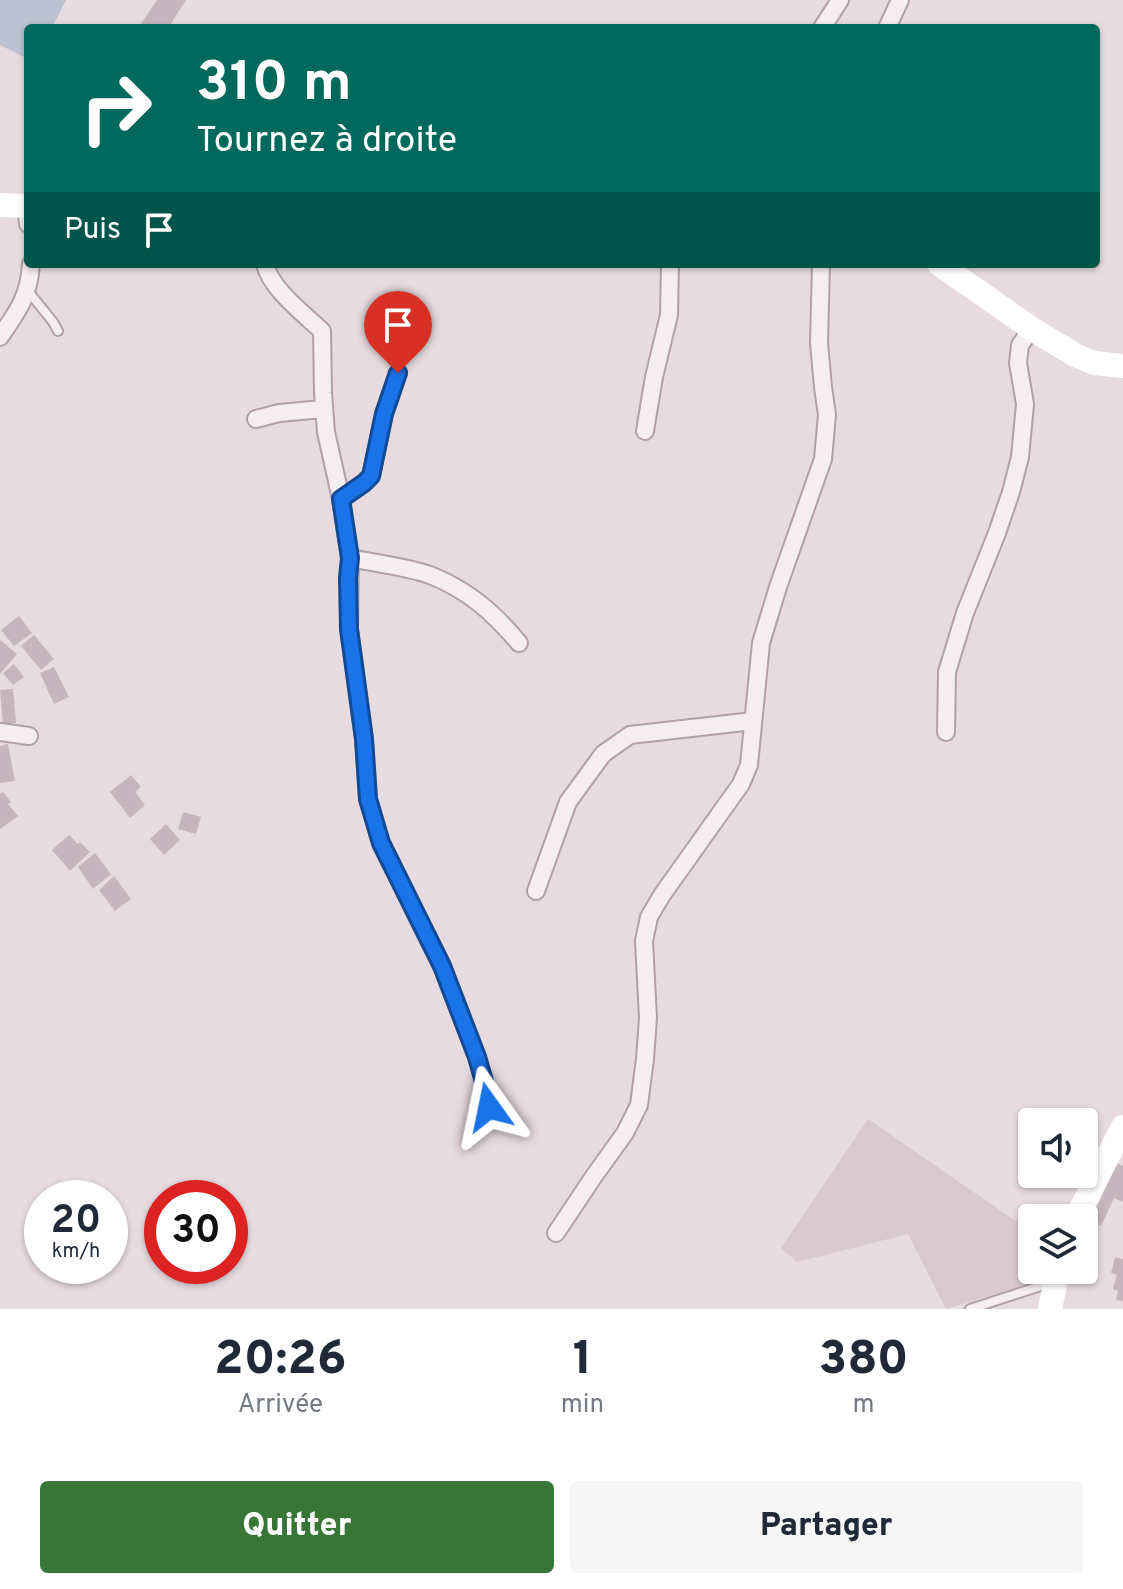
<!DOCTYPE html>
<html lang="fr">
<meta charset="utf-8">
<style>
:root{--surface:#fff;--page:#f6f6f7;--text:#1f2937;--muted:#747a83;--accent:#387637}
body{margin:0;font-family:Overpass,sans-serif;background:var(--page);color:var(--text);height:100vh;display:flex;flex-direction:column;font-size:30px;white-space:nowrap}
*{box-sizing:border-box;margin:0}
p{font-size:26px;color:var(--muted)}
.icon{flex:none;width:44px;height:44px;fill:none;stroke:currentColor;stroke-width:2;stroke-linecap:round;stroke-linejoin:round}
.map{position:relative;height:1309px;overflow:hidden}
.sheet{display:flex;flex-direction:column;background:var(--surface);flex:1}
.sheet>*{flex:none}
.top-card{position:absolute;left:24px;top:24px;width:1076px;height:244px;border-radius:8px;box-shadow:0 2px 6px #0004;background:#00695c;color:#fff;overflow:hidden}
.buttons{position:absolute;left:1018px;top:1108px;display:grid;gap:16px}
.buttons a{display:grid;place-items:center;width:80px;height:80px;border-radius:8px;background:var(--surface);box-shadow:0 2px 6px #0004;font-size:40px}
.speed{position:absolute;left:24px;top:1180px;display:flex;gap:16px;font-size:40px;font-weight:700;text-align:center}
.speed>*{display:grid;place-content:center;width:104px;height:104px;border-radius:50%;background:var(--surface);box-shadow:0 2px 6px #0004;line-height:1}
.speed small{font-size:20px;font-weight:400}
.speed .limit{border:12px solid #d22;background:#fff;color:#111}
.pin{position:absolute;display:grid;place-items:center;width:68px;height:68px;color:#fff;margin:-82px -34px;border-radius:50% 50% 50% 0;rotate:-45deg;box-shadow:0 0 8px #0007}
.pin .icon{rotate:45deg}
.me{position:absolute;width:88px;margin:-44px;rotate:348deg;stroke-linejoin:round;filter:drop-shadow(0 0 6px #0008)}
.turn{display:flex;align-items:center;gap:28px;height:168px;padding:0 40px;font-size:36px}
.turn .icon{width:104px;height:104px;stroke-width:2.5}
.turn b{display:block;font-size:56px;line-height:68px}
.then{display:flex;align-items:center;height:76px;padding:0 40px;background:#0003;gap:16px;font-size:30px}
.eta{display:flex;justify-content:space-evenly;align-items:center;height:136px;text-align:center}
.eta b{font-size:48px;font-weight:800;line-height:56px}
.cta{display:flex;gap:16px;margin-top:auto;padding:16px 40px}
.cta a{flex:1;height:92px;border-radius:8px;background:var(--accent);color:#fff;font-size:32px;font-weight:800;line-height:92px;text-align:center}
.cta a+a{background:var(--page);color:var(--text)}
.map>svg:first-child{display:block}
.built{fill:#d9c9cf}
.green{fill:#bcc2d1}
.building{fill:#c7b5bd}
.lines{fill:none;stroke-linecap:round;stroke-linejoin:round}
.lane-casing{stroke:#b1a0a7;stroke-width:12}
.street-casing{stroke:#b1a0a7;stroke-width:20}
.lane{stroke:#f5eef1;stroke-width:8}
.street{stroke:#f5eef1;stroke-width:16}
.secondary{stroke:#fff;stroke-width:24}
.route-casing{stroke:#114b97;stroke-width:20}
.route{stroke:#1a73e8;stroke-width:14}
</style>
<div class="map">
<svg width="1123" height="1309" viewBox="0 0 1123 1309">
<rect width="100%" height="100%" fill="#e7dbe0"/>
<path class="built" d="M 868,1119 L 1017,1222 L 1020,1219 L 1032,1225 L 1032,1270 L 1042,1270 L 1038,1281 L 946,1309 L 908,1234 L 797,1262 L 781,1248 Z"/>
<path class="green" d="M 0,0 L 66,0 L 52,28 L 28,28 L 28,59 L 0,45 Z"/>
<path class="building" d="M 157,0 L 186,0 L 168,28 L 138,28 Z
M 19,616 L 32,633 L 14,646 L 1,630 Z
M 34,635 L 54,659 L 41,670 L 21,646 Z
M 0,640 L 17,654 L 0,674 Z
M 14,664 L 24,677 L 13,685 L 3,673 Z
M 54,667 L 69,697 L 54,704 L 40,673 Z
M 13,689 L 16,723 L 3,724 L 0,690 Z
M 8,744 L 15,781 L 0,783 L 0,746 Z
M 131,775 L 141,787 L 135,792 L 145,805 L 130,818 L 110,792 Z
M 3,792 L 11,802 L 8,804 L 18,816 L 0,829 L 0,794 Z
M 183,812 L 201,817 L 196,834 L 178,829 Z
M 166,824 L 180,840 L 164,855 L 150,839 Z
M 69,835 L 78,844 L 80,842 L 90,852 L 70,871 L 52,850 Z
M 95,853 L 111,874 L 93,889 L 78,867 Z
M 114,876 L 131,899 L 115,911 L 99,890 Z
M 1117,1163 L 1123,1166 L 1123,1202 L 1114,1198 L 1101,1226 L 1090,1222 Z
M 1115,1257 L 1123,1259 L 1123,1301 L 1116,1300 L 1118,1291 L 1113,1289 L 1117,1275 L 1111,1273 Z"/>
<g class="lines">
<defs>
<path id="lane" d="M 28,291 L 53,322 L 58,331
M 970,1309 L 1050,1283"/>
<path id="street" d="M 822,28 L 840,0
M 887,28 L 900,0
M 26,206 L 28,224
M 265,264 C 270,288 304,314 322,331 L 323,393 L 326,432 L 341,499 L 350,558 L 349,629 L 364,739 L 368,799 L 381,843 L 442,966 L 477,1057 L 485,1085 L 489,1107
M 0,337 C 18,311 29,296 31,264
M 256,419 L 279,413 L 323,409
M 645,431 L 654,377 L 669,315 L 670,264
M 341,499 L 364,483 L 371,476 L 384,414 L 398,373
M 350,558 C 374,563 409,567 430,575 C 468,590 494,613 519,643
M 0,732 L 29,736
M 946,732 L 947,672 L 965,613 L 997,533 L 1011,492 L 1020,457 L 1025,404 L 1018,363 L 1020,345 L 1032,329
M 536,891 L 568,802 L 603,754 L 630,735 L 753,721
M 556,1233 L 594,1176 L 625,1133 L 639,1105 L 645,1059 L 648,1018 L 644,941 L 649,917 L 662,895 L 741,784 L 749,765 L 761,643 L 778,587 L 823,459 L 827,415 L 823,387 L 819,343 L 821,264"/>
</defs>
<use href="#lane" class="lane-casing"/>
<use href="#street" class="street-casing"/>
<use href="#lane" class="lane"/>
<use href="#street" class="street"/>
<path class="secondary" d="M 0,205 L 28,206
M 939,264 L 1032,329 L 1075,355 L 1094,363 L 1123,366
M 1076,1218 L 1123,1127
M 1050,1309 L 1058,1270"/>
</g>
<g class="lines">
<defs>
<path id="route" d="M 398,373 L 384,414 L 371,476 L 364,483 L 341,499 L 350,558 L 348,578 L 349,629 L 364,739 L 368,799 L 381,843 L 442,966 L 477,1057 L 485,1085 L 489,1107"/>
</defs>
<use href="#route" class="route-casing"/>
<use href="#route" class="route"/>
</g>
</svg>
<div class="buttons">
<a><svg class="icon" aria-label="sound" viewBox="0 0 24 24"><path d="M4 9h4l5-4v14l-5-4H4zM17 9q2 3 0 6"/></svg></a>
<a><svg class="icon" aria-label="layers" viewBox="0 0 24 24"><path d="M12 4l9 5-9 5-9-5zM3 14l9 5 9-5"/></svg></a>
</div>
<div class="speed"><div>20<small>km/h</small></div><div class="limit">30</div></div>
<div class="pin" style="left:398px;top:373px;background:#d93025"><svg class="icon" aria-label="arrive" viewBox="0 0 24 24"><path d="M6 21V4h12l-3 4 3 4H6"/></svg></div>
<svg class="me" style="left:489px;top:1107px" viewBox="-20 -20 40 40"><path d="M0-17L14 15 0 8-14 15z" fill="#1a73e8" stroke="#fff" stroke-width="4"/></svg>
<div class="top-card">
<div class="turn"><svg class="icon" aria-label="right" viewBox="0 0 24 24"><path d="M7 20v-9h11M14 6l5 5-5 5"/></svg><div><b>310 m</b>Tournez à droite</div></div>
<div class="then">Puis<svg class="icon" aria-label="arrive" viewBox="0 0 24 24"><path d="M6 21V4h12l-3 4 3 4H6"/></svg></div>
</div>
</div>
<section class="sheet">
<div class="eta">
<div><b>20:26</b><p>Arrivée</p></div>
<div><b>1</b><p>min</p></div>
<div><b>380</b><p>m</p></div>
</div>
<div class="cta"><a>Quitter</a><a>Partager</a></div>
</section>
